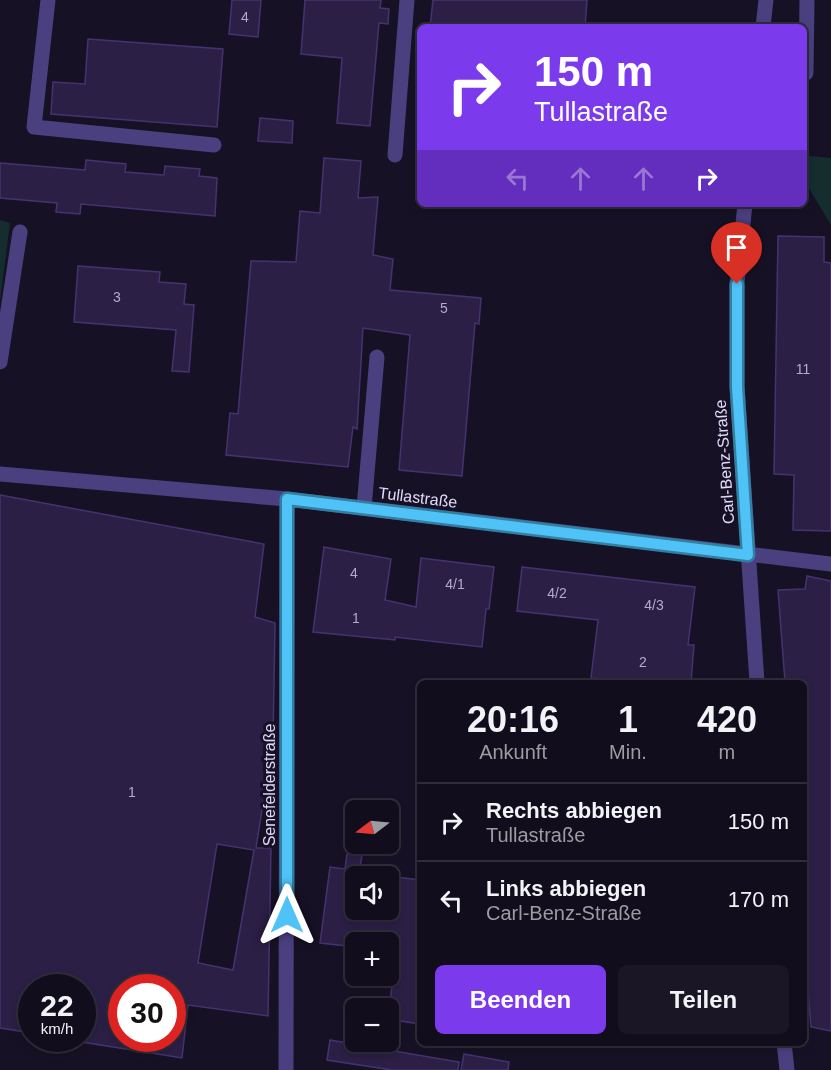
<!DOCTYPE html>
<html lang="de">
<meta charset="utf-8">
<style>
:root{--surface:#110d1c;--page:#1a1625;--text:#f1f3f6;--muted:#9c9ca3;--line:#302d3b;--accent:#7c3aed}
body{margin:0;font-family:Helvetica,sans-serif;background:var(--page);color:var(--text);height:100vh;display:flex;flex-direction:column;font-size:22px;white-space:nowrap}
*{box-sizing:border-box;margin:0}
p{font-size:20px;color:var(--muted)}
.icon{flex:none;width:33px;height:33px;fill:none;stroke:currentColor;stroke-width:2;stroke-linecap:round;stroke-linejoin:round}
.map{position:relative;flex:1;overflow:hidden}
.details{position:absolute;left:417px;top:680px;width:390px;height:366px;display:flex;flex-direction:column;background:var(--surface);border-radius:9px;box-shadow:0 3px 9px #0003,0 0 0 2px var(--line)}
.details>*{flex:none}
.banner{position:absolute;left:417px;top:24px;width:390px;height:183px;border-radius:9px;box-shadow:0 3px 9px #0003,0 0 0 2px var(--line);background:#7c3aed;color:#fff;overflow:hidden}
.needle{width:39px;rotate:254deg}
.tools{position:absolute;left:345px;top:800px;display:grid;gap:12px}
.tools a{display:grid;place-items:center;width:54px;height:54px;border-radius:9px;background:var(--surface);box-shadow:0 3px 9px #0003,0 0 0 2px var(--line);font-size:30px}
.speed{position:absolute;left:18px;top:974px;display:flex;gap:12px;font-size:30px;font-weight:700;text-align:center}
.speed>*{display:grid;place-content:center;width:78px;height:78px;border-radius:50%;background:var(--surface);box-shadow:0 3px 9px #0003,0 0 0 2px var(--line);line-height:1}
.speed small{font-size:15px;font-weight:400}
.speed .limit{border:9px solid #d22;background:#fff;color:#111}
.pin{position:absolute;display:grid;place-items:center;width:51px;height:51px;color:#fff;margin:-62px -26px;border-radius:50% 50% 50% 0;rotate:-45deg;box-shadow:0 0 6px #0007}
.pin .icon{rotate:45deg}
.me{position:absolute;width:66px;margin:-33px;rotate:0deg;stroke-linejoin:round;filter:drop-shadow(0 0 4px #0008)}
.turn{display:flex;align-items:center;gap:21px;height:126px;padding:0 18px;font-size:27px}
.turn .icon{width:78px;height:78px;stroke-width:2.5}
.turn b{display:block;font-size:42px;line-height:51px}
.lanes{display:flex;align-items:center;height:57px;padding:0 18px;background:#0003;justify-content:center;gap:30px;direction:ltr}
.lanes .off{opacity:.35}
.eta{display:flex;justify-content:space-evenly;align-items:center;height:102px;text-align:center}
.eta b{font-size:36px;font-weight:700;line-height:42px}
.primary-button{display:flex;gap:12px;margin-top:auto;padding:12px 18px}
.primary-button a{flex:1;height:69px;border-radius:9px;background:var(--accent);color:#fff;font-size:24px;font-weight:700;line-height:69px;text-align:center}
.primary-button a+a{background:var(--page);color:var(--text)}
ul{padding:0;list-style:none}
li{display:flex;align-items:center;gap:18px;height:78px;padding:0 18px;border-top:2px solid var(--line)}
li div{flex:1}
li b{display:block;font-size:22px}
li em{font-style:normal}
.map>svg:first-child{display:block}
.green{fill:#152d2f}
.building{fill:#2b1f45;stroke:#45336f;stroke-width:1.5;fill-rule:evenodd}
.lines{fill:none;stroke-linecap:round;stroke-linejoin:round}
.minor{stroke:#4a4080;stroke-width:15}
.route-casing{stroke:#337fa1;stroke-width:15}
.route{stroke:#4fc3f7;stroke-width:10}
.labels{text-anchor:middle;stroke-width:6;stroke-linejoin:round;paint-order:stroke}
.number-label{font-size:14px;fill:#b4aace}
.street-label{font-size:16px;fill:#e1d9fc;stroke:#171125}
</style>
<div class="map">
<svg width="831" height="1070" viewBox="0 0 831 1070">
<rect width="100%" height="100%" fill="#171125"/>
<path class="green" d="M 804,128 L 809,156 L 831,158 L 831,225 L 804,180 Z
M 0,220 L 10,223 L 0,301 Z"/>
<path class="building" d="M 232,0 L 261,0 L 258,37 L 229,34 Z
M 305,0 L 381,0 L 380,8 L 389,9 L 388,24 L 379,23 L 370,126 L 337,123 L 342,58 L 301,54 Z
M 433,0 L 587,0 L 585,27 L 430,27 Z
M 88,39 L 223,49 L 217,127 L 51,114 L 53,82 L 85,84 Z
M 260,118 L 293,121 L 292,143 L 258,141 Z
M 324,158 L 361,161 L 358,198 L 378,197 L 373,255 L 393,259 L 390,290 L 481,298 L 479,324 L 475,323 L 462,476 L 399,470 L 410,335 L 363,328 L 357,429 L 353,427 L 348,467 L 226,455 L 230,413 L 238,414 L 251,261 L 296,262 L 300,211 L 320,213 Z
M 86,160 L 126,164 L 125,172 L 164,175 L 165,166 L 200,169 L 199,176 L 217,178 L 215,216 L 81,204 L 80,214 L 56,212 L 57,203 L 0,198 L 0,163 L 85,170 Z
M 778,236 L 824,237 L 824,262 L 831,263 L 831,531 L 793,530 L 794,475 L 774,474 Z
M 78,266 L 160,272 L 159,282 L 186,284 L 184,304 L 194,305 L 189,372 L 172,371 L 176,330 L 74,322 Z
M 0,495 L 264,544 L 255,617 L 275,623 L 273,739 L 256,848 L 271,848 L 268,1016 L 188,1005 L 182,1058 L 82,1042 L 82,987 L 32,987 L 32,1033 L 0,1028 ZM 217,844 L 254,850 L 233,970 L 198,963 ZM 122,987 L 172,987 L 172,1038 L 122,1038 Z
M 324,547 L 391,559 L 385,600 L 416,607 L 421,558 L 494,567 L 489,609 L 486,609 L 482,647 L 395,637 L 395,640 L 313,632 Z
M 522,567 L 695,587 L 688,645 L 694,645 L 691,682 L 633,682 L 591,678 L 598,620 L 517,611 Z
M 807,576 L 831,581 L 831,1031 L 811,1027 L 804,940 L 804,694 L 806,682 L 785,682 L 778,590 L 805,589 Z
M 347,854 L 362,855 L 359,876 L 356,876 L 356,909 L 388,909 L 388,876 L 420,880 L 420,1024 L 388,1019 L 396,953 L 388,952 L 388,942 L 356,942 L 356,947 L 320,943 L 330,867 L 345,869 Z
M 330,1040 L 459,1062 L 458,1070 L 392,1070 L 327,1060 Z
M 464,1054 L 509,1062 L 508,1070 L 461,1070 Z"/>
<g class="lines">
<path class="minor" d="M 48,0 L 34,127 L 214,145
M 763,27 L 766,0
M 806,73 L 807,0
M 395,155 L 407,0
M 745,204 L 737,283 L 737,386 L 757,682
M 0,362 L 20,232
M 0,474 L 287,499 L 831,564
M 364,508 L 377,357
M 784,1042 L 787,1070
M 286,1070 L 287,499"/>
</g>
<g class="lines">
<defs>
<path id="route" d="M 287,915 L 287,499 L 748,555 L 737,387 L 737,284"/>
</defs>
<use href="#route" class="route-casing"/>
<use href="#route" class="route"/>
</g>
<g class="labels">
<g class="number-label">
<text x="245" y="22">4</text>
<text x="117" y="302">3</text>
<text x="444" y="313">5</text>
<text x="803" y="374">11</text>
<text x="354" y="578">4</text>
<text x="455" y="589">4/1</text>
<text x="557" y="598">4/2</text>
<text x="654" y="610">4/3</text>
<text x="356" y="623">1</text>
<text x="643" y="667">2</text>
<text x="132" y="797">1</text>
</g>
<g class="street-label">
<text transform="translate(724 462) rotate(-94)" y="6">Carl-Benz-Straße</text>
<text transform="translate(418 497) rotate(7)" y="6">Tullastraße</text>
<text transform="translate(269 785) rotate(-90)" y="6">Senefelderstraße</text>
</g>
</g>
</svg>
<div class="tools">
<a><svg class="needle" viewBox="-14 -14 28 28"><path d="M0-13l5 13h-10z" fill="#e53935"/><path d="M0 13l5-13h-10z" fill="#9c9ca3"/></svg></a>
<a><svg class="icon" aria-label="sound" viewBox="0 0 24 24"><path d="M4 9h4l5-4v14l-5-4H4zM17 9q2 3 0 6"/></svg></a>
<a>+</a>
<a>−</a>
</div>
<div class="speed"><div>22<small>km/h</small></div><div class="limit">30</div></div>
<div class="pin" style="left:737px;top:284px;background:#d93025"><svg class="icon" aria-label="arrive" viewBox="0 0 24 24"><path d="M6 21V4h12l-3 4 3 4H6"/></svg></div>
<svg class="me" style="left:287px;top:915px" viewBox="-20 -20 40 40"><path d="M0-17L14 15 0 8-14 15z" fill="#4fc3f7" stroke="#fff" stroke-width="4"/></svg>
<div class="banner">
<div class="turn"><svg class="icon" aria-label="right" viewBox="0 0 24 24"><path d="M7 20v-9h11M14 6l5 5-5 5"/></svg><div><b>150 m</b>Tullastraße</div></div>
<div class="lanes"><svg class="icon off" aria-label="left" viewBox="0 0 24 24"><path d="M17 20v-9H6M10 6l-5 5 5 5"/></svg><svg class="icon off" aria-label="ahead" viewBox="0 0 24 24"><path d="M12 20V5M6 11l6-6 6 6"/></svg><svg class="icon off" aria-label="ahead" viewBox="0 0 24 24"><path d="M12 20V5M6 11l6-6 6 6"/></svg><svg class="icon" aria-label="right" viewBox="0 0 24 24"><path d="M7 20v-9h11M14 6l5 5-5 5"/></svg></div>
</div>
<section class="details">
<div class="eta">
<div><b>20:16</b><p>Ankunft</p></div>
<div><b>1</b><p>Min.</p></div>
<div><b>420</b><p>m</p></div>
</div>
<ul>
<li><svg class="icon" aria-label="right" viewBox="0 0 24 24"><path d="M7 20v-9h11M14 6l5 5-5 5"/></svg><div><b>Rechts abbiegen</b><p>Tullastraße</p></div><em>150 m</em></li>
<li><svg class="icon" aria-label="left" viewBox="0 0 24 24"><path d="M17 20v-9H6M10 6l-5 5 5 5"/></svg><div><b>Links abbiegen</b><p>Carl-Benz-Straße</p></div><em>170 m</em></li>
</ul>
<div class="primary-button"><a>Beenden</a><a>Teilen</a></div>
</section>
</div>
